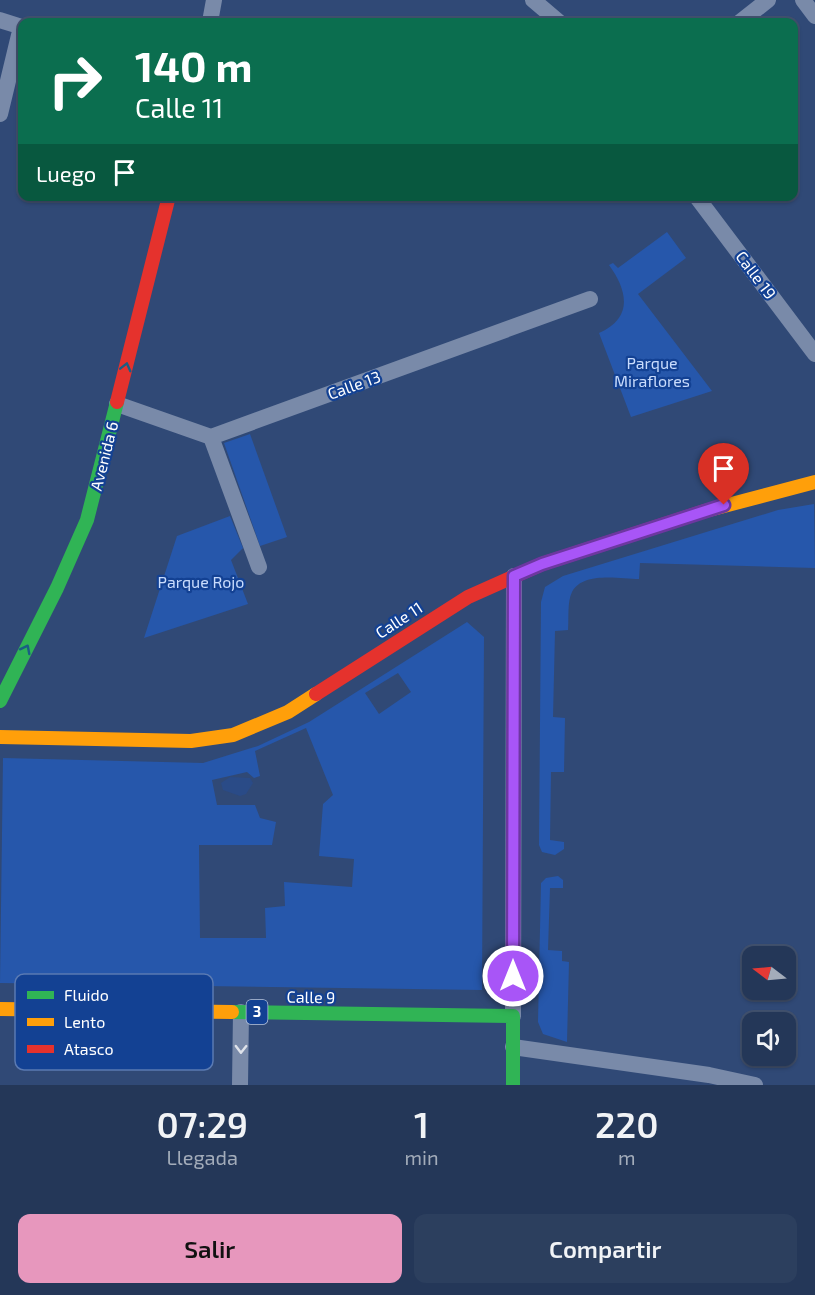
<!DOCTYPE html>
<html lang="es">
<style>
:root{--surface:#243758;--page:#2c3f5e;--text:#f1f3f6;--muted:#a3acba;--line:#41516e;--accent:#e797bd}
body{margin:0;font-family:"Exo 2",sans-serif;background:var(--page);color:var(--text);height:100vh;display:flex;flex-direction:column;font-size:22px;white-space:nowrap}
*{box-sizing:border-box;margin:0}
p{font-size:20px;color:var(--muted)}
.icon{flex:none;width:33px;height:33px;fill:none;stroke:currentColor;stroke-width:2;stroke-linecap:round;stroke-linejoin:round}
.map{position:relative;height:1085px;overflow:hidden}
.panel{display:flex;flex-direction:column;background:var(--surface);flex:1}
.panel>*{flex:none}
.hud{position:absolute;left:18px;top:18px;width:780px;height:183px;border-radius:12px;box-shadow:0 2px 4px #0004,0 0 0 2px var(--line);background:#0b6e4f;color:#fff;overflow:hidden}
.needle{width:39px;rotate:286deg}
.fabs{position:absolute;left:742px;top:946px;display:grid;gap:12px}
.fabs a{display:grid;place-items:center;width:54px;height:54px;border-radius:12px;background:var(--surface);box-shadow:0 2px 4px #0004,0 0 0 2px var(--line);font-size:30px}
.pin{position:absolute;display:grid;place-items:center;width:51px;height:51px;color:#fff;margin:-62px -26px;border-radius:50% 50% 50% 0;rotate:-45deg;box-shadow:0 0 6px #0007}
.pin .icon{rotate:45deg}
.me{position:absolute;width:66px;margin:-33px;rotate:0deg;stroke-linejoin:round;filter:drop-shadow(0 0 4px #0008)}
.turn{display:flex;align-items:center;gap:21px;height:126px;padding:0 18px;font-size:27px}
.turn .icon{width:78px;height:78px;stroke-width:2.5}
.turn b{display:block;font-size:42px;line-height:51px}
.then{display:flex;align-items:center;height:57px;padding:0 18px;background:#0003;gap:12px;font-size:22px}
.eta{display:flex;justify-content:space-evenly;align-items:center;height:102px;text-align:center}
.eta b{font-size:36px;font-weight:600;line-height:42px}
.button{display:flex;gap:12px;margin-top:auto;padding:12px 18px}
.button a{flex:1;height:69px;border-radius:12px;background:var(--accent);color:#111;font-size:24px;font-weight:600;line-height:69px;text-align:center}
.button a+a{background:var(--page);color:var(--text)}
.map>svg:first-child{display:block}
.green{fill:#2657ab;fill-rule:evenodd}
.water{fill:#2a4b87}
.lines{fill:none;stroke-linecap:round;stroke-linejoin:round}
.street{stroke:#798aa9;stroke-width:16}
.fast{stroke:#30b455;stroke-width:14}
.slow{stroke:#ff9f0a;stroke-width:14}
.jam{stroke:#e5322d;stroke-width:14}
.oneway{stroke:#1a5e84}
.oneway2{stroke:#dee2ea}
.route-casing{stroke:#6d37a1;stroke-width:15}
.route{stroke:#a855f7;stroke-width:10}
.labels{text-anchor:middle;stroke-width:4.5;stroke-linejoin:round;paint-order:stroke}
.shield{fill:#134193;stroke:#b8c6df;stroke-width:1.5}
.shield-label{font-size:15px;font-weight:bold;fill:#fff}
.street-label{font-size:16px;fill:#fff;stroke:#134193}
.park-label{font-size:16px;fill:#c9dcfd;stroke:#134193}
.key{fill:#134193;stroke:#5a7ab3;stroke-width:1.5}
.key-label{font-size:16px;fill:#fff}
</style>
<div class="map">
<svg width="815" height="1085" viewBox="0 0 815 1085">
<rect width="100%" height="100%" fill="#304976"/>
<path class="green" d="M 667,232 L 686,258 L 638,294 L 712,391 L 631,417 L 599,333 C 633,318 628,291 609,265 L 613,263 L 618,268 Z
M 250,434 L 287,537 L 260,546 L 224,443 Z
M 814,504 L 815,568 L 640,563 L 639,579 C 620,579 583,571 572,592 C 567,602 569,619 568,630 L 555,631 L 553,717 L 565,718 L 564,772 L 551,772 L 550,840 L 564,842 L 564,849 L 555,855 L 542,852 L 539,845 L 541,602 L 545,587 L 563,576 L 778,510 Z
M 230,516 L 243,548 L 231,560 L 248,604 L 144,638 L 177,536 Z
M 467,622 L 484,637 L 482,990 L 0,983 L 3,758 L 203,763 L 258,746 L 309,722 ZM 398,673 L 411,692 L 379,714 L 365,693 ZM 306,728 L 333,795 L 323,804 L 319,856 L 354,859 L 352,887 L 284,882 L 285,906 L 265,908 L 266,938 L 200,938 L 199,845 L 272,845 L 276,822 L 260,818 L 255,805 L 217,805 L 212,780 L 247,772 L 254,778 L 260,776 L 255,751 Z
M 558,876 L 563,880 L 563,888 L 550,888 L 548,950 L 562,951 L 562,961 L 569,962 L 567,1042 L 543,1034 L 538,1022 L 541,883 L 546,878 Z"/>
<path class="water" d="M 230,777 L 250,778 L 253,783 L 246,794 L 240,796 L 223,790 L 221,783 Z"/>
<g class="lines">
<path class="street" d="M 533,0 L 559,22
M 803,0 L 815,16
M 0,20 L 22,27
M 210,22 L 214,0
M 740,22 L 768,0
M 0,114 L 21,27
M 696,196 L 815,354
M 117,404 L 211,437 L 590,299
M 211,437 L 259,567
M 513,1016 L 514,576
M 513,1047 L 709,1075 L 755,1085
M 240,1085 L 241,1012"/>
<path class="fast" d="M 0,701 L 57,588 L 87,520 L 117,402
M 232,1012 L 513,1016 L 513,1085"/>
<path class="slow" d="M 705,511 L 815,482
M 0,737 L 191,741 L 233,735 L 288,712 L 316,694
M 0,1009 L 232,1012"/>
<path class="jam" d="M 117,402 L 169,196
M 316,694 L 468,597 L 542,564 L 705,511"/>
</g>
<defs><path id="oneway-chevron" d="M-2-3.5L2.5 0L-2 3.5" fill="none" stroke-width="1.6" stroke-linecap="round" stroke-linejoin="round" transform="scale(1.5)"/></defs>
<g class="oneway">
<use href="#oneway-chevron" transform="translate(126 367) rotate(-76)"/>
<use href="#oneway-chevron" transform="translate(26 649) rotate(-63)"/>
</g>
<use class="oneway2" href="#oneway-chevron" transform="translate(241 1049) rotate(91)"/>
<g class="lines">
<defs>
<path id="route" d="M 513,976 L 514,576 L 542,564 L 724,505"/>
</defs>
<use href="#route" class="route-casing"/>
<use href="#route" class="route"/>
</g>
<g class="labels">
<rect class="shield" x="246.5" y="1000" width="21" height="24" rx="4.5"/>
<g class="shield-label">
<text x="257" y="1017">3</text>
</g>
<g class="street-label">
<text transform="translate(756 275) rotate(53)" y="6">Calle 19</text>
<text transform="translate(354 385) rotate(-20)" y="6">Calle 13</text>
<text transform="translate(104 456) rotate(-76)" y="6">Avenida 6</text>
<text transform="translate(399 620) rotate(-33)" y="6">Calle 11</text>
<text transform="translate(311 997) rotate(1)" y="6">Calle 9</text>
</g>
<g class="park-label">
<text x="652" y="369">Parque<tspan x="652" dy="18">Miraflores</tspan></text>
<text x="201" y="588">Parque Rojo</text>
</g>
</g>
<rect x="15" y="974" width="198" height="96" rx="9" class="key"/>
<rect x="27" y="991" width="27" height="8" fill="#30b455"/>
<rect x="27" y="1018" width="27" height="8" fill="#ff9f0a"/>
<rect x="27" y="1045" width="27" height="8" fill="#e5322d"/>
<g class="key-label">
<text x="64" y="1001">Fluido</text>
<text x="64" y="1028">Lento</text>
<text x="64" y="1055">Atasco</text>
</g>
</svg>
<div class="fabs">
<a><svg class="needle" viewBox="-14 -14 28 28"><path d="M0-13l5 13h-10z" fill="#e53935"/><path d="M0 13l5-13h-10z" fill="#a3acba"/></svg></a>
<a><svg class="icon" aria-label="sound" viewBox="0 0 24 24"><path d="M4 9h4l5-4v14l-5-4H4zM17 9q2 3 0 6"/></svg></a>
</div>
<div class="pin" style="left:724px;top:505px;background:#d93025"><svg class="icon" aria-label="arrive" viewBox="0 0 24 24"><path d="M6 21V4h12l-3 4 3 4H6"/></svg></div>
<svg class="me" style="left:513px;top:976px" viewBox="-20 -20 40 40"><circle r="17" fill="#a855f7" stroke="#fff" stroke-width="3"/><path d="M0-11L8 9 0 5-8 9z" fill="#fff"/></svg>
<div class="hud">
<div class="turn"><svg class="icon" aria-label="right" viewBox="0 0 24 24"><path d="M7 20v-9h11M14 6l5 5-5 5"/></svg><div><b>140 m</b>Calle 11</div></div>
<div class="then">Luego<svg class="icon" aria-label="arrive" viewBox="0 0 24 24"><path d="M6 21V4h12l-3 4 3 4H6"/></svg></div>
</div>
</div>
<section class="panel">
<div class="eta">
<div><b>07:29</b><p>Llegada</p></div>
<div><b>1</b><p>min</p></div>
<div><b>220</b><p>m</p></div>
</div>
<div class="button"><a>Salir</a><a>Compartir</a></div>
</section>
